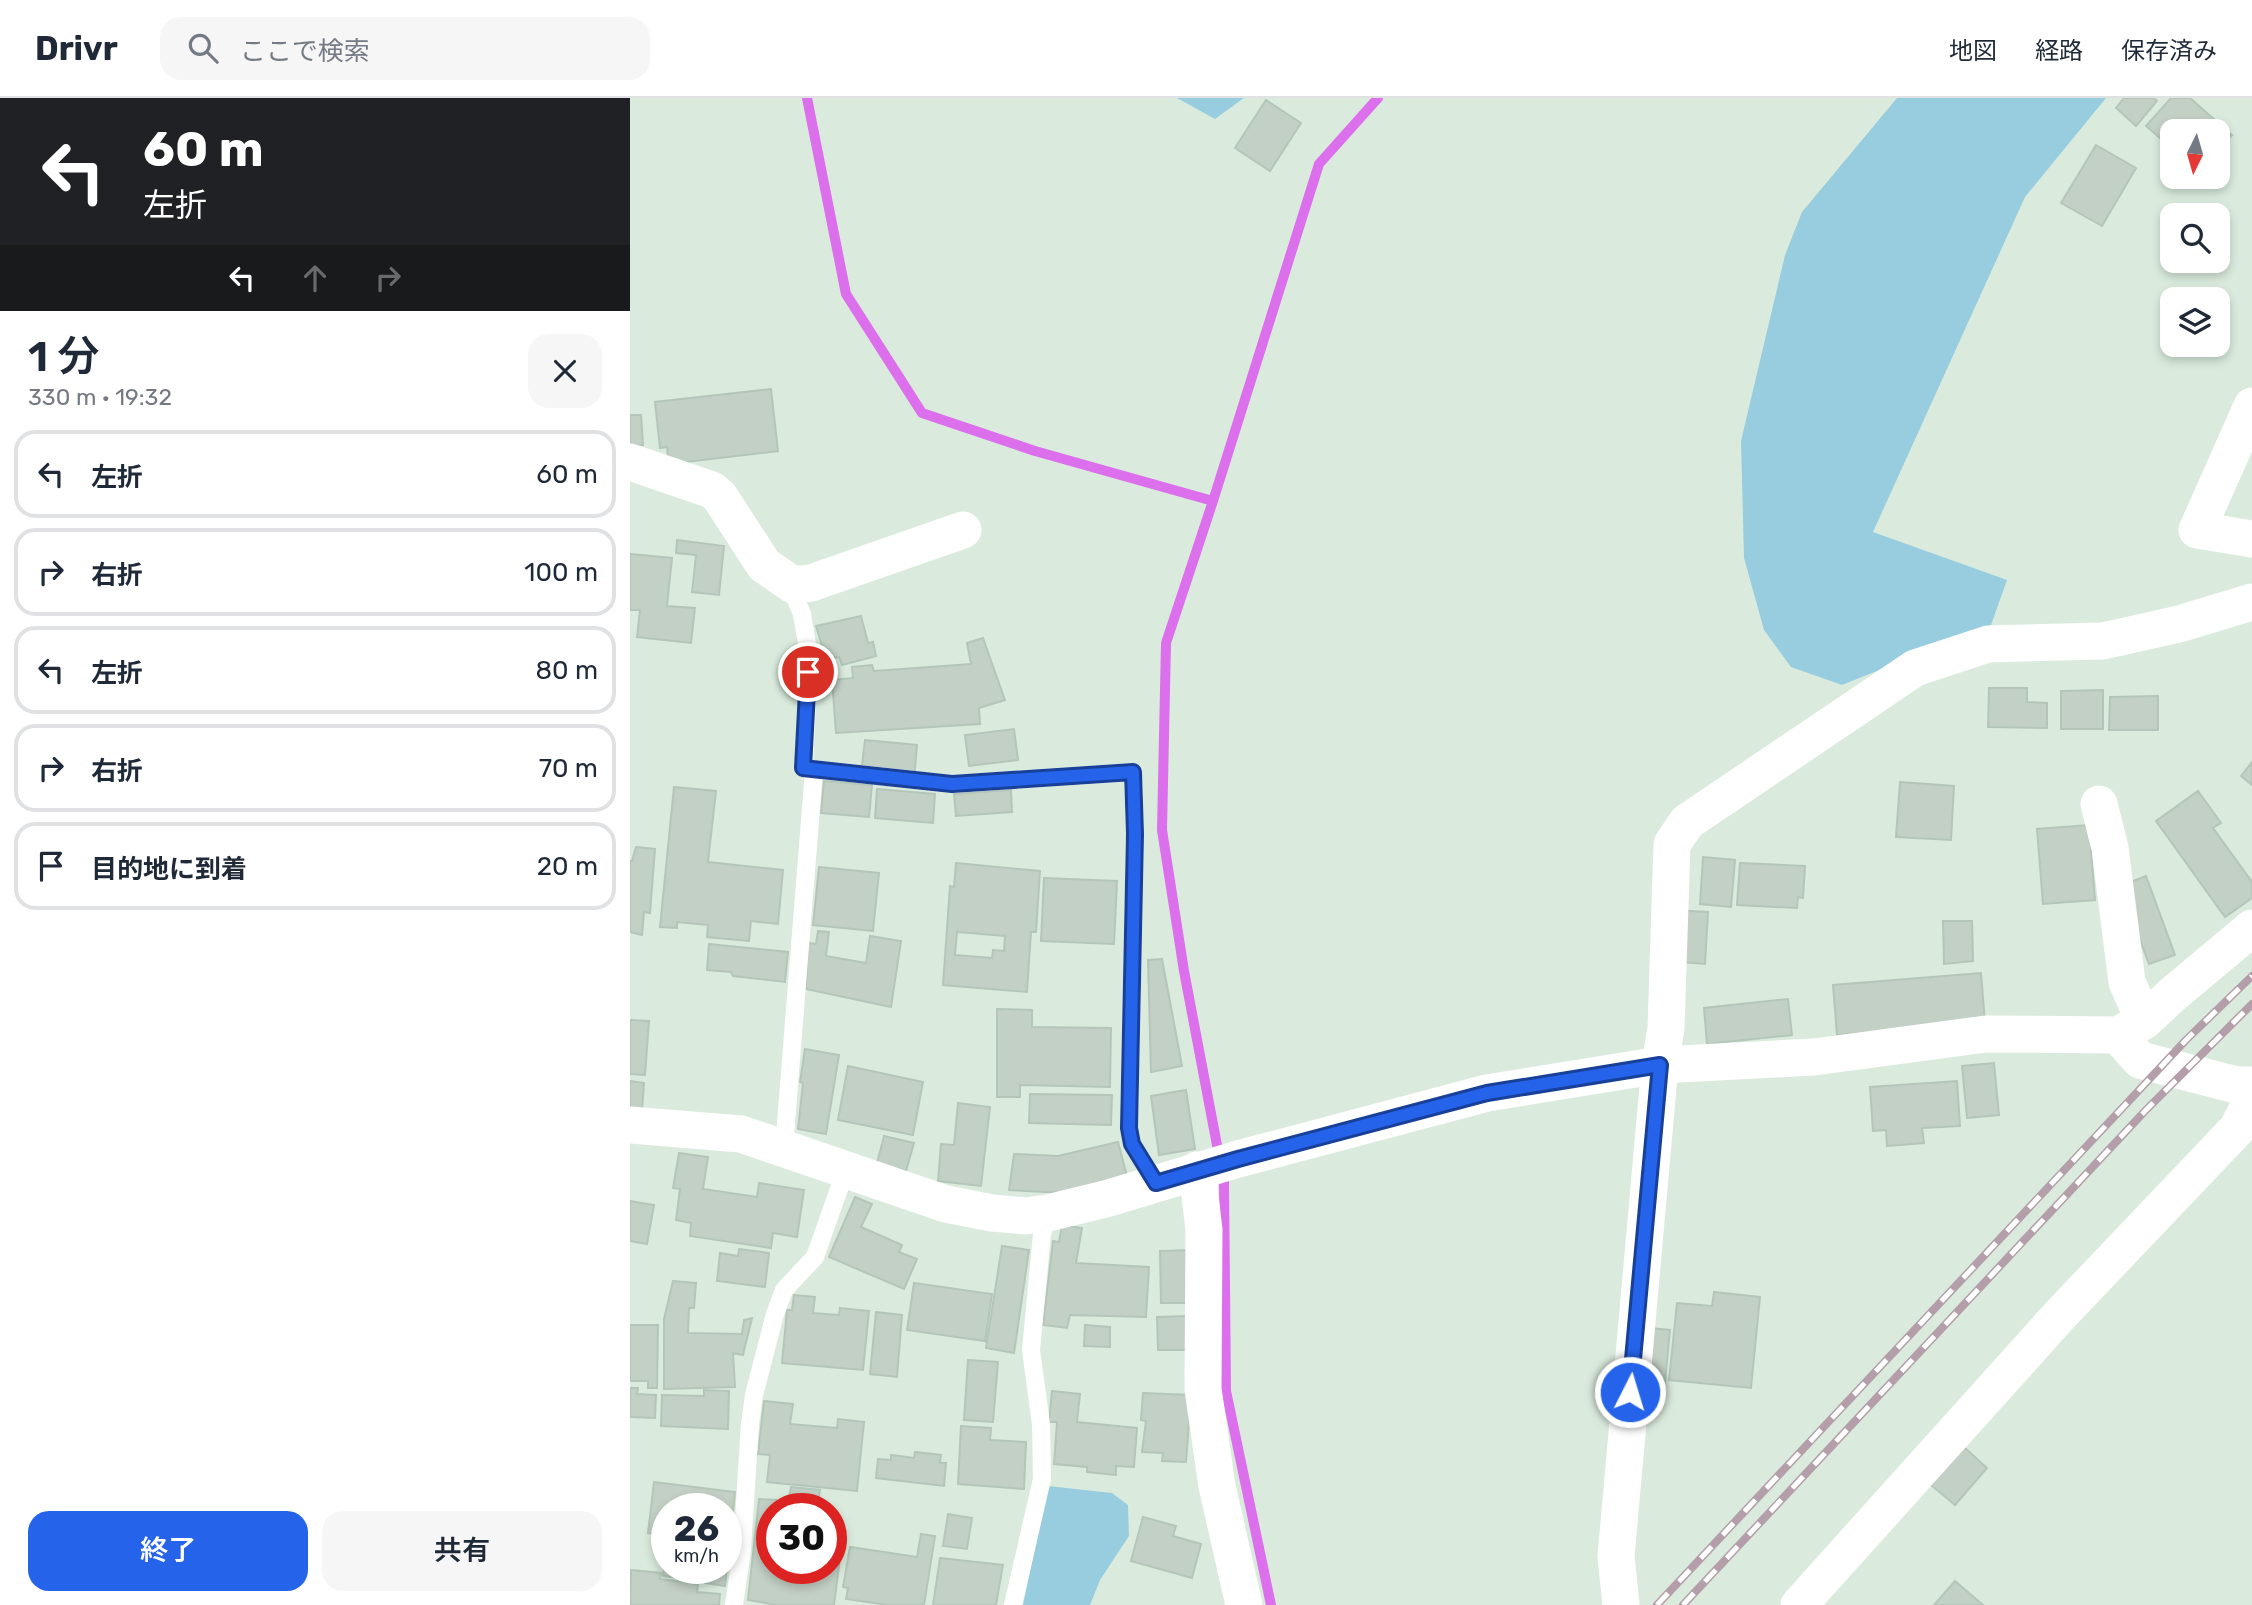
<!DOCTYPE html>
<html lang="ja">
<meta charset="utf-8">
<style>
:root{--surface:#fff;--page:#f6f6f7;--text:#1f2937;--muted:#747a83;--line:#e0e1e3;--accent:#2563eb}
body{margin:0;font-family:Rubik,"Noto Sans JP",sans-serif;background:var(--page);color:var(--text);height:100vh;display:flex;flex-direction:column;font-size:26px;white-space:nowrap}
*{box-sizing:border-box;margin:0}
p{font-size:23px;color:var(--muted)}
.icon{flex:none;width:38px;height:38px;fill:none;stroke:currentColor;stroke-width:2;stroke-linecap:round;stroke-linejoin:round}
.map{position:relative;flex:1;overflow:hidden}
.panel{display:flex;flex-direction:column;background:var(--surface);width:630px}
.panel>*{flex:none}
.banner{background:#202124;color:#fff;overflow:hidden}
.needle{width:46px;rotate:185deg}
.buttons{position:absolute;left:1530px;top:21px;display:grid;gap:14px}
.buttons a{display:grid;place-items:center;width:70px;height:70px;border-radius:14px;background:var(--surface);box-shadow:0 4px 10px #0003;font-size:35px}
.speed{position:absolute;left:21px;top:1395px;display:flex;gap:14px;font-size:35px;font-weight:700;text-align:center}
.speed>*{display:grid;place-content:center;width:91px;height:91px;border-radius:50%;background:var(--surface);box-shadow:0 4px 10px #0003;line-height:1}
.speed small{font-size:18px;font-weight:400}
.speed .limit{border:10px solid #d22;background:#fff;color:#111}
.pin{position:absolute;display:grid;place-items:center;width:60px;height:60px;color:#fff;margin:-30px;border:4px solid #fff;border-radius:50%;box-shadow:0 2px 7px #0007}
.me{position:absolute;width:77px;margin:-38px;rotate:5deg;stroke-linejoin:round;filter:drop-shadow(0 0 5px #0008)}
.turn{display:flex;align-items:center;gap:24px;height:147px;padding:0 28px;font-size:32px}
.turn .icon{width:91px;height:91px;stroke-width:2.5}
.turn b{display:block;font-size:49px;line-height:60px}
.lanes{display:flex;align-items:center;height:66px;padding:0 28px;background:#0003;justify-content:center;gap:35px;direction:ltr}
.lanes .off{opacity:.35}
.round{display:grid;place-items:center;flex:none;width:74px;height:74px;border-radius:21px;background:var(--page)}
.headline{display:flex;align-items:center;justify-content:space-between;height:119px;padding:0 28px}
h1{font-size:42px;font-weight:600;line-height:52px}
.cta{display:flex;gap:14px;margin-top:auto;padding:14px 28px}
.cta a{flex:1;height:80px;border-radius:21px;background:var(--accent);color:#fff;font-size:28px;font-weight:600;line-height:80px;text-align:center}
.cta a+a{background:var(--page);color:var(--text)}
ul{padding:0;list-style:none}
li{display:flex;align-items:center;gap:21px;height:88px;margin:0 14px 10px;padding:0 14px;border:4px solid var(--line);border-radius:21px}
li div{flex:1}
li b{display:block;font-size:26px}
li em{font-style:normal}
header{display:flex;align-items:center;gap:42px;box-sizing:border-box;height:98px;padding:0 35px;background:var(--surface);border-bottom:2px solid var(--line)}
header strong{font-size:33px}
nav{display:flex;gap:38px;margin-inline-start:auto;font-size:24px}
.search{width:490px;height:63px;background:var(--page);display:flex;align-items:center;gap:18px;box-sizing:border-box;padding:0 24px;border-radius:21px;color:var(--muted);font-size:26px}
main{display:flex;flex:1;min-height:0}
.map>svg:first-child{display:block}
.green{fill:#98cde0}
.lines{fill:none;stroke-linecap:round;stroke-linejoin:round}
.stream{stroke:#dc6feb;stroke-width:10}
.building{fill:#c3d0c5;stroke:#b4c6b9;stroke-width:2;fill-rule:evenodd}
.service{stroke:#fff;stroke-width:18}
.minor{stroke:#fff;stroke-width:37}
.rail-casing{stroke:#b39ea9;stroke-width:8}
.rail{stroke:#fff;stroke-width:5;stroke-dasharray:16;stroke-linecap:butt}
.route-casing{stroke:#184099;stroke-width:18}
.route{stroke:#2563eb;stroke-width:12}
</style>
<header>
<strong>Drivr</strong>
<div class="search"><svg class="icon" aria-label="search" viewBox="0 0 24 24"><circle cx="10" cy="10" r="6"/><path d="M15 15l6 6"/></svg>ここで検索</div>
<nav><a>地図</a><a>経路</a><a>保存済み</a></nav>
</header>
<main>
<section class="panel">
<div class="banner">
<div class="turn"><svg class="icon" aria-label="left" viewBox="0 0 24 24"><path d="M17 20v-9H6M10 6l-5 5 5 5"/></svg><div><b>60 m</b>左折</div></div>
<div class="lanes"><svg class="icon" aria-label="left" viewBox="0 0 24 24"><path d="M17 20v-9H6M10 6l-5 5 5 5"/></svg><svg class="icon off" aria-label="ahead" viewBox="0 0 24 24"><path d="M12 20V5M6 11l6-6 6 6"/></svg><svg class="icon off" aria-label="right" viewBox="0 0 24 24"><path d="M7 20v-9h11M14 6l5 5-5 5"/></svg></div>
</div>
<div class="headline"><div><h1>1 分</h1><p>330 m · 19:32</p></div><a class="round"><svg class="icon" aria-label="close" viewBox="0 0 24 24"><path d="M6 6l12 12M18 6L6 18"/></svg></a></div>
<ul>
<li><svg class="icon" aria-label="left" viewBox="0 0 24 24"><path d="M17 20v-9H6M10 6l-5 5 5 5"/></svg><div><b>左折</b></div><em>60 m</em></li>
<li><svg class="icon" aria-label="right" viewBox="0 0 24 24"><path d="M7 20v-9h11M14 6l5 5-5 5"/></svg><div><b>右折</b></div><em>100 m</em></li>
<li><svg class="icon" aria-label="left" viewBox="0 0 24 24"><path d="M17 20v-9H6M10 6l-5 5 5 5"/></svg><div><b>左折</b></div><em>80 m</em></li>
<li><svg class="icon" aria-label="right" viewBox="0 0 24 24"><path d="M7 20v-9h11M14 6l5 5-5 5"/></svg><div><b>右折</b></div><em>70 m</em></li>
<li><svg class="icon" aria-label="arrive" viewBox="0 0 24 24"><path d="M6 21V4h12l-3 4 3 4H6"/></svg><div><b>目的地に到着</b></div><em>20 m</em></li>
</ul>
<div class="cta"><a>終了</a><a>共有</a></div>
</section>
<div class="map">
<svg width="1622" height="1507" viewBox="0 0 1622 1507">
<rect width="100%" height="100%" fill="#daebdd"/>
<path class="green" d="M 547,0 L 614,0 L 585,21 Z
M 1267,0 L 1476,0 L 1395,99 L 1243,434 L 1377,482 L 1361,527 L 1212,587 L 1161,569 L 1134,532 L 1114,460 L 1111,343 L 1155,157 L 1172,114 Z
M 418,1388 L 482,1395 L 498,1407 L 499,1438 L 470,1482 L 460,1507 L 393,1507 Z"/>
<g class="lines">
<path class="stream" d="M 177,0 L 216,196 L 292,315 L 405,353 L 583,403
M 641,1507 L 596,1293 L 594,1084 L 554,873 L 532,732 L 536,545 L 583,403 L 689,66 L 748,0"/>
</g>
<path class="building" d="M 1494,0 L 1523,0 L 1527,3 L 1506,28 L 1486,10 Z
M 1541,0 L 1560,0 L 1602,37 L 1587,53 L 1587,33 L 1542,33 L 1542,55 L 1537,51 L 1539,48 L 1516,28 Z
M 636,2 L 671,25 L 640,73 L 605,50 Z
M 1466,47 L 1506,70 L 1472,128 L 1431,105 Z
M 141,291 L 148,353 L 39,366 L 37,349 L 30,350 L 25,304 Z
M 0,317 L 11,317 L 13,347 L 0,348 Z
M 47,442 L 94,448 L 89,497 L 62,494 L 66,457 L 46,455 Z
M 0,456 L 42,460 L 37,508 L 65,510 L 61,545 L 7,539 L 10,512 L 0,512 Z
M 231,518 L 238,545 L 243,544 L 246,558 L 212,567 L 209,559 L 196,561 L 186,528 Z
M 353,540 L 375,602 L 349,610 L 350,626 L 206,635 L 202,582 L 223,580 L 222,569 L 242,567 L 244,573 L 341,566 L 337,545 Z
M 1359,590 L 1397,590 L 1397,604 L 1417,605 L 1417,630 L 1358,629 Z
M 1473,592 L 1473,631 L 1431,631 L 1431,593 Z
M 1528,598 L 1528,632 L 1479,632 L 1480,599 Z
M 384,631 L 388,662 L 339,668 L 335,637 Z
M 235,642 L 287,647 L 284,681 L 231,676 Z
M 1622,664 L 1622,687 L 1611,678 Z
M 194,683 L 242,687 L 239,719 L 191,715 Z
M 1270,684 L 1324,688 L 1321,742 L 1266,739 Z
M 44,689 L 86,693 L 78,764 L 153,772 L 148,826 L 121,823 L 119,843 L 77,839 L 78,827 L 47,824 L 47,830 L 30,829 Z
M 247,691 L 305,696 L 303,725 L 245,720 Z
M 381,692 L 382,714 L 326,718 L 324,696 Z
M 1568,693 L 1591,725 L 1583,730 L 1622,784 L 1622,800 L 1595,819 L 1526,723 Z
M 1459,727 L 1465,802 L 1413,806 L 1407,731 Z
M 6,749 L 25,751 L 20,815 L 14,814 L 12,837 L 0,834 L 0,763 L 2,763 Z
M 1073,759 L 1105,762 L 1101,809 L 1070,806 Z
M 326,765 L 410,773 L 406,834 L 401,834 L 397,894 L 313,887 L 320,788 L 324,789 ZM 327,834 L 375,838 L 374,853 L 363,852 L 362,860 L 325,857 Z
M 1110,765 L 1175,768 L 1173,800 L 1168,799 L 1167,810 L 1107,807 Z
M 189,769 L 249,775 L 243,833 L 183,827 Z
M 1516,778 L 1545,857 L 1519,866 L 1490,788 Z
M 414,780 L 487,783 L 484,846 L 411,843 Z
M 1042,812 L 1078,814 L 1075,866 L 1039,863 Z
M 1313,823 L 1342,823 L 1343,863 L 1314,866 Z
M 188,833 L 199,834 L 196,858 L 236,865 L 240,838 L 271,843 L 261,909 L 176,891 L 178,845 L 186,846 Z
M 79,846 L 158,854 L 155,884 L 103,878 L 101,874 L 77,872 Z
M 532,861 L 552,968 L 521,974 L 518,862 Z
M 1351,875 L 1355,924 L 1207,937 L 1203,887 Z
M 1158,901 L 1162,937 L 1077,946 L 1074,910 Z
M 367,911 L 402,912 L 402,929 L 481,930 L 480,989 L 390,987 L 390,999 L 367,999 Z
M 0,922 L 19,923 L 15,977 L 0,976 Z
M 175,951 L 209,957 L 196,1036 L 168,1031 L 173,985 L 170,984 Z
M 1364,965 L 1369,1017 L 1337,1020 L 1332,968 Z
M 218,968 L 293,984 L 283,1037 L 208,1022 Z
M 0,983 L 14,985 L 12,1012 L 0,1011 Z
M 1327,983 L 1330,1028 L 1292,1030 L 1294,1045 L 1257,1048 L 1256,1032 L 1243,1033 L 1240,989 Z
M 556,992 L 565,1051 L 529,1057 L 521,998 Z
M 400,996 L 482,997 L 481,1027 L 399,1025 Z
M 328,1005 L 360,1009 L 351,1088 L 308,1083 L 311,1046 L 324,1047 Z
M 254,1038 L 284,1045 L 276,1073 L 247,1065 Z
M 488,1044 L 497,1078 L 434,1095 L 379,1092 L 384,1056 L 428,1058 Z
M 49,1055 L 78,1059 L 73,1091 L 127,1099 L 129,1085 L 174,1092 L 167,1139 L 143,1135 L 141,1150 L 60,1138 L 61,1125 L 46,1122 L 50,1091 L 43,1090 Z
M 225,1099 L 242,1106 L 231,1129 L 272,1147 L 269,1154 L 287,1161 L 274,1191 L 199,1159 Z
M 0,1103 L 24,1107 L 17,1146 L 0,1143 Z
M 432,1127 L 452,1130 L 446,1165 L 519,1169 L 516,1219 L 440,1217 L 437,1230 L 413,1227 L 423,1143 L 429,1144 Z
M 372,1148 L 399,1152 L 384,1255 L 356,1250 Z
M 109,1151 L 139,1155 L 135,1189 L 87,1183 L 90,1155 L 108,1158 Z
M 561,1152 L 561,1205 L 531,1205 L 530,1153 Z
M 43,1183 L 66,1185 L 64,1210 L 59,1210 L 58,1235 L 112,1236 L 114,1222 L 122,1220 L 113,1257 L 103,1255 L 105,1289 L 34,1291 L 34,1221 Z
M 284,1185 L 362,1196 L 355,1243 L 277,1232 Z
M 1084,1194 L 1130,1199 L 1121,1290 L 1039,1282 L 1047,1205 L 1082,1208 Z
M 164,1197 L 185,1199 L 183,1215 L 209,1217 L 210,1210 L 239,1213 L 233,1272 L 152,1265 L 157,1212 L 162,1212 Z
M 246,1214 L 272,1217 L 267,1279 L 240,1276 Z
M 558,1218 L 559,1252 L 528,1252 L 527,1219 Z
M 0,1227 L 28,1227 L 27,1290 L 18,1290 L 18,1283 L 0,1283 Z
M 455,1227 L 480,1229 L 480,1249 L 454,1248 Z
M 1009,1229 L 1040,1232 L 1035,1284 L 1004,1281 Z
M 338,1262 L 368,1264 L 363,1324 L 334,1322 Z
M 0,1290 L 8,1290 L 7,1296 L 26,1297 L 25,1320 L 0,1319 Z
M 74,1292 L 99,1293 L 98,1331 L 31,1328 L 32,1297 L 74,1298 Z
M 422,1293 L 450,1296 L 447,1324 L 507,1330 L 504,1369 L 486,1368 L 486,1377 L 457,1374 L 457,1369 L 424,1366 L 427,1324 L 419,1324 Z
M 513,1295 L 561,1297 L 556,1364 L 532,1363 L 533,1355 L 512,1354 L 516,1323 L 511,1322 Z
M 134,1303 L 163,1306 L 160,1326 L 207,1330 L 208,1321 L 234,1324 L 227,1393 L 137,1384 L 140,1357 L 128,1356 Z
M 331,1328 L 361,1330 L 360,1342 L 396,1344 L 394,1391 L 328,1386 Z
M 1334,1349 L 1357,1370 L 1325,1407 L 1301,1387 Z
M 285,1354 L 311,1357 L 310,1365 L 316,1365 L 314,1388 L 246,1380 L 248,1361 L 261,1362 L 261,1357 L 284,1360 Z
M 24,1384 L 105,1394 L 95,1488 L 75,1485 L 76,1470 L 96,1470 L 96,1410 L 37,1410 L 37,1437 L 18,1435 Z
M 161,1389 L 190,1392 L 187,1410 L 157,1410 Z
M 129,1401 L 146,1402 L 145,1410 L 142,1410 L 142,1470 L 201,1470 L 201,1451 L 211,1452 L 204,1507 L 146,1507 L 118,1502 Z
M 318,1416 L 342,1420 L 337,1451 L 313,1448 Z
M 513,1419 L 546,1428 L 543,1438 L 571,1446 L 562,1480 L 501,1463 Z
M 291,1436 L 305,1438 L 294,1507 L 258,1507 L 216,1501 L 218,1490 L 213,1489 L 220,1449 L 287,1459 Z
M 37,1443 L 37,1470 L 60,1470 L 59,1481 L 33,1478 Z
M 310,1460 L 373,1467 L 366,1507 L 303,1507 Z
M 1,1472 L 31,1475 L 30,1481 L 68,1486 L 67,1494 L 90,1496 L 89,1507 L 0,1507 Z
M 1325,1483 L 1353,1507 L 1304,1507 Z"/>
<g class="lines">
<path class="service" d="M 163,487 L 167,504 L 172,516 L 179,558 L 174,670 L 322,686 L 503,674 L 505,736 L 499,1030 L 502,1046 L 526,1085
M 154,1050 L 184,672
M 104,1507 L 112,1452 L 120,1326 L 124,1297 L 145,1216 L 154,1192 L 185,1159 L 216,1071
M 383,1507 L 412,1381 L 411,1326 L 401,1252 L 412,1136 L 418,1115"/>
<path class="minor" d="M 1622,308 L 1567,432 L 1622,441
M 0,364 L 82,392 L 90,399 L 134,467 L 163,487 L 181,485 L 333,432
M 1469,706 L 1480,750 L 1497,884 L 1514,923
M 1488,937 L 1510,962 L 1606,987 L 1622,987
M 0,1027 L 111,1036 L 316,1106 L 362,1115 L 396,1118 L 418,1115 L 479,1100 L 608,1061 L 857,995 L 1030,967 L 1184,959 L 1356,936 L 1488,937 L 1514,923 L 1542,897 L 1622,830
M 567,1072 L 574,1132 L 573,1291 L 587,1388 L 614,1507
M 991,1507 L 986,1458 L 1030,967 L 1036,930 L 1042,746 L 1057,724 L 1285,570 L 1358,546 L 1473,543 L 1549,526 L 1622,504
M 1169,1507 L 1429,1218 L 1607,1031 L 1618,1010 L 1622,991"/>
<defs>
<path id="rail" d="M 1027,1507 L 1556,942 L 1622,878
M 1053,1507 L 1515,1013 L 1622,906"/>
</defs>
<use href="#rail" class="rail-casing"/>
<use href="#rail" class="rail"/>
</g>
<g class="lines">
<defs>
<path id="route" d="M 178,574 L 173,670 L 322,686 L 503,674 L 505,736 L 499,1030 L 502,1046 L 526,1085 L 608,1061 L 857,995 L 1030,967 L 1000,1294"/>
</defs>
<use href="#route" class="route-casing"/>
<use href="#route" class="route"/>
</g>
</svg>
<div class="buttons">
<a><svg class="needle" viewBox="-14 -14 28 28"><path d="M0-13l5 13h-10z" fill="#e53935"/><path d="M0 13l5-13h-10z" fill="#747a83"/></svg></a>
<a><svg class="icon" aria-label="search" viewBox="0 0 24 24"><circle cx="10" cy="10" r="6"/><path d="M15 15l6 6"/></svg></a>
<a><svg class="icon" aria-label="layers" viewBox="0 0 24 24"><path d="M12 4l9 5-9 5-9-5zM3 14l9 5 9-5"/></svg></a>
</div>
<div class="speed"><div>26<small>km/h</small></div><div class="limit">30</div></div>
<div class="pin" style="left:178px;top:574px;background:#d93025"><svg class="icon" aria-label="arrive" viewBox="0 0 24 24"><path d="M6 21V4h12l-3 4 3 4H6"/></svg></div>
<svg class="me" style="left:1000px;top:1294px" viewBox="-20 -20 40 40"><circle r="17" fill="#2563eb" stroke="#fff" stroke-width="3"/><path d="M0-11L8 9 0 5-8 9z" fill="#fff"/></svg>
</div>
</main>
